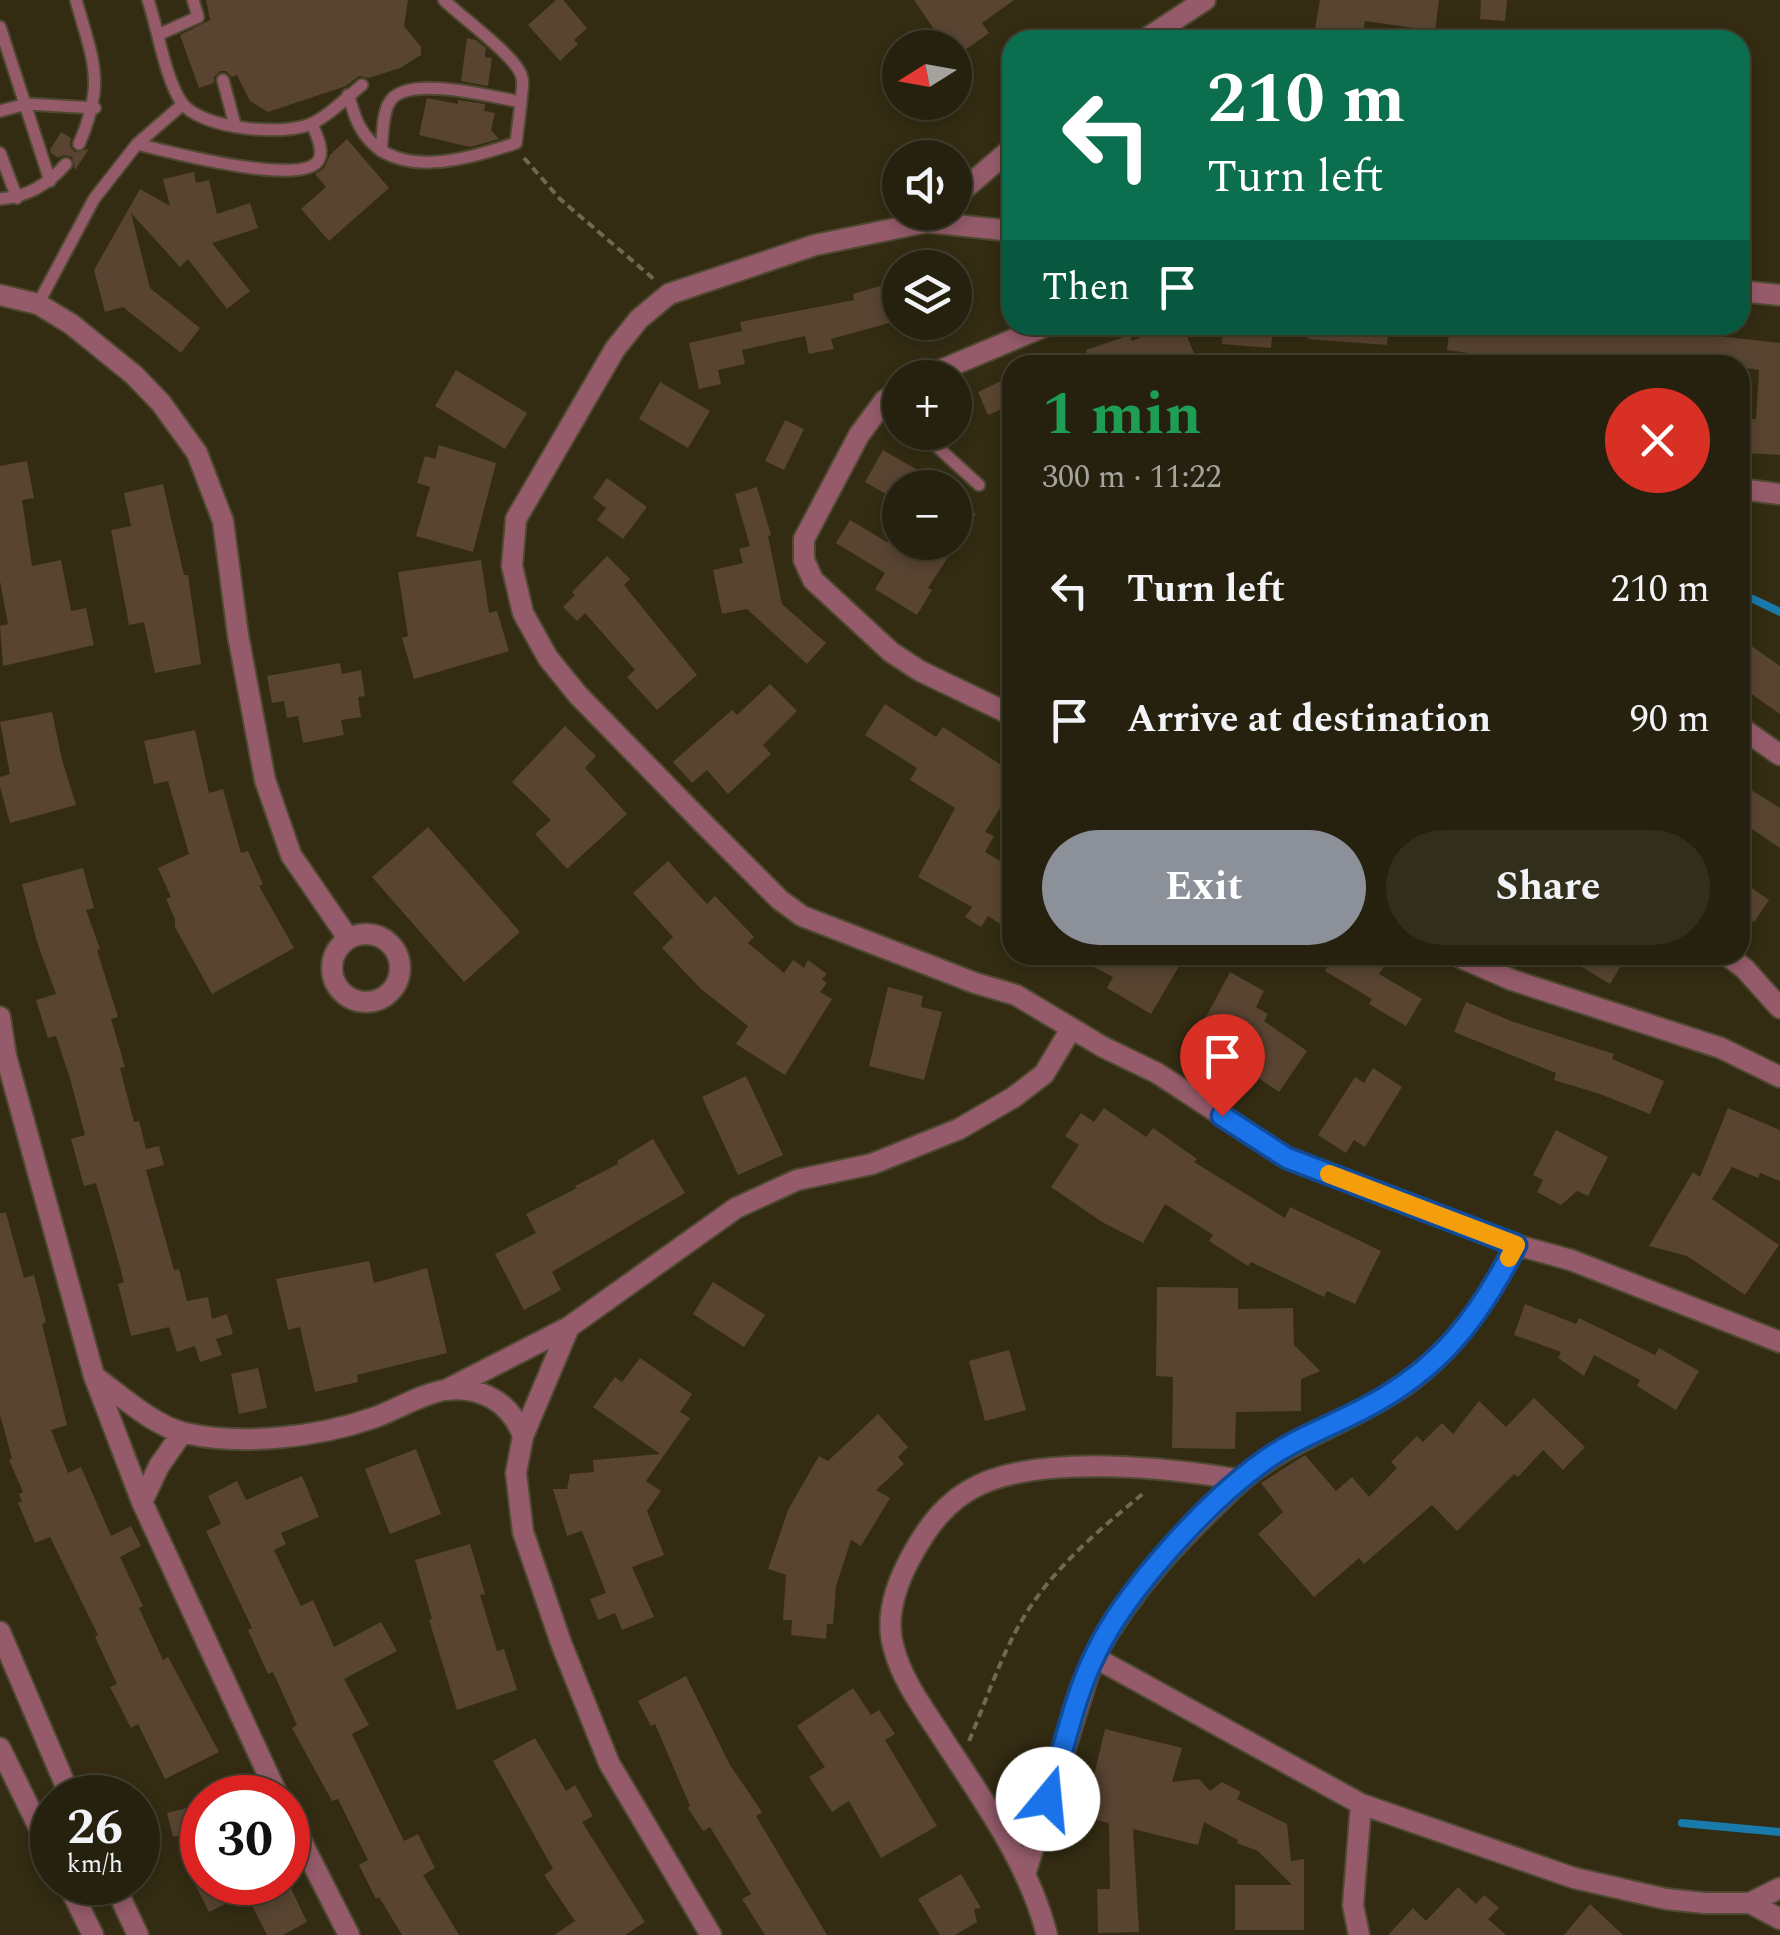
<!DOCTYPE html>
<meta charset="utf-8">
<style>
:root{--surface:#26210e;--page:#322e1c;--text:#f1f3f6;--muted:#a4a39e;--line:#423e2e;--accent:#8c9099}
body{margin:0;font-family:Spectral,serif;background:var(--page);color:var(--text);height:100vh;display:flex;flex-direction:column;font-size:38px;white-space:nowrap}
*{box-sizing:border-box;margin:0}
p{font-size:32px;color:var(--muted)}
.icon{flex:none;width:55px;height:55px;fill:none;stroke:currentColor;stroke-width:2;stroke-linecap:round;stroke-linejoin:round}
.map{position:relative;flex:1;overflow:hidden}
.panel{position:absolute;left:1002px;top:355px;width:748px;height:610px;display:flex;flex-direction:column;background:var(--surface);border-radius:30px;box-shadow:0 5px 15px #0003,0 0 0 2px var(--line)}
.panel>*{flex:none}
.hud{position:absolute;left:1002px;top:30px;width:748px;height:305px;border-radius:30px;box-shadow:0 5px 15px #0003,0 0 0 2px var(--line);background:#0b6e4f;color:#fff;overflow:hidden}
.needle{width:65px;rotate:259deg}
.buttons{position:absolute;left:882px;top:30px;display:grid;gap:20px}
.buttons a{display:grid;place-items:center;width:90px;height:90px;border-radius:50%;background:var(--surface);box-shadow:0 5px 15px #0003,0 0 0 2px var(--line);font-size:50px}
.speed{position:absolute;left:30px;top:1775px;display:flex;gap:20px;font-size:50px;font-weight:700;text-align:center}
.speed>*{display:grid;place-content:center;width:130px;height:130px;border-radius:50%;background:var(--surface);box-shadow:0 5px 15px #0003,0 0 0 2px var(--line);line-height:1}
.speed small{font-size:25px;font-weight:400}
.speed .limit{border:15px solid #d22;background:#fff;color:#111}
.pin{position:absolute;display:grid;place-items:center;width:85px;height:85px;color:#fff;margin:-102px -42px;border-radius:50% 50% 50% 0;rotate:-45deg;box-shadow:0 0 10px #0007}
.pin .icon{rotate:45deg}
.me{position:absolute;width:110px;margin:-55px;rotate:17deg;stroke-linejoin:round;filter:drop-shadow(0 0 8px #0008)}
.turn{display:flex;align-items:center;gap:35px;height:210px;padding:0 40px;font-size:45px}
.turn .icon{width:130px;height:130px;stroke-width:2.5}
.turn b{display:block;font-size:70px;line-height:85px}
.then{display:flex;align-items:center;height:95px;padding:0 40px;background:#0003;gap:20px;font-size:38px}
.round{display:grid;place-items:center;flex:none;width:105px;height:105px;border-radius:52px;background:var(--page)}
.head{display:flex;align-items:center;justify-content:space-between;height:170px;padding:0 40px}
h1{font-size:60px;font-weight:700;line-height:75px;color:#1e9e55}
.cta{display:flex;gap:20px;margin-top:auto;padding:20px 40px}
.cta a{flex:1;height:115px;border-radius:60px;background:var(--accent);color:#fff;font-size:40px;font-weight:700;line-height:115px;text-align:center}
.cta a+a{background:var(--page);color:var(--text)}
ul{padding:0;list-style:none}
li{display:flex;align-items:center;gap:30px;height:130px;padding:0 40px}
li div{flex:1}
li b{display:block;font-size:38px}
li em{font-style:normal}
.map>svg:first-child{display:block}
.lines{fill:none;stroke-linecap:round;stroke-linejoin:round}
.stream{stroke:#187bac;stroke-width:8}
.building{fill:#584431}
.service-casing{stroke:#4f4931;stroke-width:15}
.minor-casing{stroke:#4f4931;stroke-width:24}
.path{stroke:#6f6953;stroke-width:4;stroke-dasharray:8 5;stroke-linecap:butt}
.service{stroke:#955b6b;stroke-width:11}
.minor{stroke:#955b6b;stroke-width:20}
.route-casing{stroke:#114b97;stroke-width:25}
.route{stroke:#1a73e8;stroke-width:18}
.slow{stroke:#f59e0b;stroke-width:18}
</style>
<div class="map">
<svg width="1780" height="1935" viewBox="0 0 1780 1935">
<rect width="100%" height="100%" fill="#332c13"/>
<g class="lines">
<path class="stream" d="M 1753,599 L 1780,612
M 1682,1823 L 1780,1832"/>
</g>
<path class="building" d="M 206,0 L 408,0 L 404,26 L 421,47 L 421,55 L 400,68 L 369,78 L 359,76 L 346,86 L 268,112 L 250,101 L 237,75 L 232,77 L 226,71 L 220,71 L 214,77 L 214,83 L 199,88 L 180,35 L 210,20 Z
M 556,0 L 563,0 L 587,28 L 574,40 L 578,44 L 560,61 L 528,25 Z
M 914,0 L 1014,0 L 982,23 L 989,33 L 955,57 L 955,48 L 947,48 Z
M 1320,0 L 1439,0 L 1435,31 L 1365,21 L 1361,40 L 1313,40 Z
M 1481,0 L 1507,0 L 1505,21 L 1480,19 Z
M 467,38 L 476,40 L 486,48 L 485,57 L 492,58 L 488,86 L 461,81 Z
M 427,98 L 458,104 L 458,100 L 485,104 L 484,111 L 495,113 L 491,130 L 499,139 L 470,147 L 419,135 Z
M 61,132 L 71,138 L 70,146 L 75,152 L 89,149 L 75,170 L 72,157 L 64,155 L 58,158 L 51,153 L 50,150 Z
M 347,139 L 389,188 L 329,241 L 301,209 L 326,187 L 315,174 L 324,168 L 330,155 Z
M 194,172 L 196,183 L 209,180 L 217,214 L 250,203 L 258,228 L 212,243 L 250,291 L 227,309 L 188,259 L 180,267 L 131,213 L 150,288 L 200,328 L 181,353 L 123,307 L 105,312 L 94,270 L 140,189 L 170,206 L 163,179 Z
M 900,280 L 900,320 L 831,339 L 834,349 L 809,354 L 805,336 L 742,350 L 745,364 L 718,370 L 721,384 L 699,389 L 689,343 L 742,331 L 740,322 L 854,300 L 853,294 Z
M 1169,325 L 1182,325 L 1197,360 L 1185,365 L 1090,365 L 1086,350 L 1130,335 L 1132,341 Z
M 1223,325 L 1273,325 L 1271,348 L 1222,344 Z
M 1309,325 L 1389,325 L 1387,345 L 1308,339 Z
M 1450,325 L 1506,330 L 1507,325 L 1619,328 L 1620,325 L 1780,343 L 1780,455 L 1747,453 L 1749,419 L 1756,419 L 1759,370 L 1669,356 L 1668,365 L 1657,365 L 1582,353 L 1582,357 L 1552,353 L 1551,365 L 1503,365 L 1504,358 L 1447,350 Z
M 456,370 L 527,413 L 505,449 L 435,406 Z
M 1001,381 L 1011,405 L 988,415 L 978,392 Z
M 660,382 L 710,411 L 688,448 L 639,419 Z
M 785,420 L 804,429 L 784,470 L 765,461 Z
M 439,445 L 496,463 L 473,552 L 416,536 L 430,487 L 417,483 L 425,456 L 435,459 Z
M 883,450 L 926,475 L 919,488 L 900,488 L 900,502 L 865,482 Z
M 27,461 L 34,498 L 22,500 L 32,566 L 61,560 L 71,611 L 86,608 L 94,645 L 3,666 L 0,626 L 8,624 L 0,581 L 0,466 Z
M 607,478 L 647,507 L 623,539 L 597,520 L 606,508 L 593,498 Z
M 163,484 L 184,575 L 188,575 L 201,664 L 155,673 L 144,622 L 129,625 L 111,530 L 131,526 L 124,493 Z
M 757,487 L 771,535 L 768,536 L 782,604 L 826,643 L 807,664 L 747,609 L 722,614 L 713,570 L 743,563 L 739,549 L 750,546 L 735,494 Z
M 955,500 L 976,514 L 928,588 L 932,590 L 917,615 L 875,589 L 885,573 L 836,543 L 850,520 L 887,542 L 955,542 Z
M 607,556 L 630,579 L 624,585 L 697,675 L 657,710 L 627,677 L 635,670 L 585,613 L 577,621 L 563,607 L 575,595 L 572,592 Z
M 481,560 L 489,613 L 497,611 L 509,651 L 414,679 L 402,638 L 408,636 L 398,572 Z
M 1740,638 L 1780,666 L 1780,714 L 1740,686 Z
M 340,663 L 342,674 L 361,670 L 365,696 L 358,697 L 361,717 L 341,720 L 344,735 L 303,743 L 298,716 L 287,718 L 284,701 L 272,703 L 267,676 Z
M 770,684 L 797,711 L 763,745 L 771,754 L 728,794 L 707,770 L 692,783 L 673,762 L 732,710 L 737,715 Z
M 885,704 L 936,737 L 943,727 L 1012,772 L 1012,789 L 985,832 L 994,836 L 985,852 L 1012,868 L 1012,909 L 1002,925 L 988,916 L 981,927 L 965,917 L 972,907 L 918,877 L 955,808 L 910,780 L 917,768 L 865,735 Z
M 52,712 L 62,760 L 76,805 L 10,823 L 0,787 L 0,777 L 10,774 L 0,722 Z
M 565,726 L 596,756 L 585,768 L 627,814 L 567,869 L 535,834 L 551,820 L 512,782 Z
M 195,730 L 209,793 L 223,789 L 241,853 L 248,851 L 263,884 L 259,886 L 294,948 L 212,994 L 175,927 L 175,919 L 166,899 L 171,897 L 158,868 L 189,854 L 168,781 L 154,784 L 144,741 Z
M 1740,783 L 1780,808 L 1780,848 L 1740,821 Z
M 428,827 L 520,932 L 464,982 L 372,877 Z
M 668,861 L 707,904 L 715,896 L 754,937 L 748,943 L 784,973 L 793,960 L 804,968 L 808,960 L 827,974 L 822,979 L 827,983 L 820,992 L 832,999 L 785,1075 L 736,1044 L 748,1026 L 701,989 L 662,948 L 673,937 L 633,893 Z
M 83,868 L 94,908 L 86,910 L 100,949 L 97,950 L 118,1017 L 111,1019 L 125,1067 L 120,1068 L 134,1122 L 139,1121 L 146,1149 L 159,1146 L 164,1165 L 146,1170 L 174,1270 L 179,1269 L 187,1301 L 208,1297 L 212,1319 L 227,1314 L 233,1334 L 216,1339 L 222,1355 L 200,1362 L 195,1346 L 177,1352 L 169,1327 L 131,1336 L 118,1284 L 124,1282 L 110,1231 L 96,1183 L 84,1186 L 71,1139 L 85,1135 L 71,1082 L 56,1036 L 48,1038 L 36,1000 L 56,994 L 37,942 L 22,884 Z
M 1740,880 L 1769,900 L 1754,922 L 1740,912 Z
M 1071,955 L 1167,955 L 1181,963 L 1151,1014 L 1107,988 L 1113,977 Z
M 1334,955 L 1369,955 L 1385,965 L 1379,974 L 1422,999 L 1406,1026 L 1369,1004 L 1372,999 L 1325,971 Z
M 1562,955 L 1627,955 L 1610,984 Z
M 1230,972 L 1264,991 L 1256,1007 L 1268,1014 L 1264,1021 L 1307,1051 L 1279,1092 L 1220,1051 L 1215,1061 L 1190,1047 Z
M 888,987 L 923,996 L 921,1007 L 942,1012 L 924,1080 L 869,1066 Z
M 1466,1002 L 1511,1021 L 1614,1054 L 1612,1059 L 1664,1081 L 1650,1114 L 1600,1094 L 1554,1080 L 1556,1073 L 1454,1032 Z
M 1373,1068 L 1402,1087 L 1365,1147 L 1354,1140 L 1346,1153 L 1318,1135 L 1355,1077 L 1364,1083 Z
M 746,1076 L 783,1155 L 738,1175 L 702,1097 Z
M 1104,1108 L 1146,1137 L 1153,1128 L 1197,1159 L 1194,1162 L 1285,1218 L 1290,1207 L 1381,1251 L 1355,1304 L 1327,1291 L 1324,1297 L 1251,1262 L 1248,1266 L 1209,1241 L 1213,1235 L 1165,1204 L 1143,1243 L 1102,1222 L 1051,1187 L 1079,1145 L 1065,1136 L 1081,1113 L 1094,1122 Z
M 1728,1108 L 1780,1130 L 1780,1181 L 1760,1173 L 1758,1178 L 1732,1167 L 1712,1199 L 1779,1245 L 1745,1295 L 1687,1256 L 1649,1246 L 1693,1172 L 1700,1177 Z
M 1556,1130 L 1608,1157 L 1588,1196 L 1577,1191 L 1561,1205 L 1537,1192 L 1543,1180 L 1533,1175 Z
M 653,1139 L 685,1193 L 552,1272 L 561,1290 L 524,1310 L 495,1254 L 536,1233 L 526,1214 L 577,1188 L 575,1186 L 618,1164 L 617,1161 Z
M 0,1213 L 6,1213 L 24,1278 L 34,1275 L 46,1322 L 42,1324 L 67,1425 L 51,1430 L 68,1473 L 81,1467 L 111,1536 L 131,1526 L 141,1546 L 120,1557 L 143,1606 L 139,1608 L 163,1660 L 168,1657 L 219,1752 L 165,1779 L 138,1724 L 131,1728 L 110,1687 L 117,1684 L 95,1637 L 98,1635 L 50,1537 L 35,1543 L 18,1503 L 22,1501 L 19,1494 L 23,1492 L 9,1460 L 12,1458 L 0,1415 Z
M 369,1261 L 374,1283 L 427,1268 L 447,1353 L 357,1375 L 358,1382 L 315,1392 L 300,1327 L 288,1330 L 276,1279 Z
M 713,1282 L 765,1315 L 744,1347 L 693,1314 Z
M 1157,1287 L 1238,1288 L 1238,1309 L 1293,1308 L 1294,1345 L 1320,1371 L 1301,1379 L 1301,1411 L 1236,1412 L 1235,1449 L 1172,1448 L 1173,1377 L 1156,1376 Z
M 1525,1304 L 1576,1324 L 1579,1318 L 1655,1355 L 1659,1348 L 1699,1371 L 1676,1410 L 1637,1386 L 1640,1380 L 1594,1355 L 1584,1376 L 1558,1358 L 1561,1352 L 1514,1335 Z
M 1009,1350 L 1026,1410 L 985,1421 L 969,1361 Z
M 640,1358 L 692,1394 L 680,1412 L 690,1418 L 646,1481 L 661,1491 L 647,1511 L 664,1555 L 632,1567 L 654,1617 L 622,1630 L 615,1613 L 598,1620 L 590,1599 L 606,1593 L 582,1531 L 567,1536 L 553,1489 L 567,1489 L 570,1474 L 594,1472 L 593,1460 L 660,1454 L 593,1407 L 615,1377 L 622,1382 Z
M 258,1368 L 267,1408 L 239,1414 L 231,1374 Z
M 1534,1398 L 1585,1447 L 1563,1470 L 1543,1450 L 1518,1477 L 1514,1474 L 1457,1531 L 1432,1505 L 1364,1564 L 1359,1558 L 1314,1597 L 1258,1534 L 1283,1512 L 1261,1483 L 1305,1455 L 1336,1491 L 1352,1477 L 1369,1497 L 1397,1468 L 1391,1462 L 1417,1436 L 1423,1442 L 1442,1423 L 1453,1434 L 1479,1401 L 1506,1427 Z
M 878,1414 L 908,1447 L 898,1457 L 904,1464 L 876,1490 L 890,1498 L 861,1546 L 851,1540 L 836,1586 L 833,1624 L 827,1624 L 826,1639 L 791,1635 L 792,1620 L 783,1620 L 786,1575 L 768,1569 L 788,1510 L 819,1456 L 828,1461 Z
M 416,1449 L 441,1514 L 390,1534 L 365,1469 Z
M 302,1476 L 319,1517 L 281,1533 L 286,1544 L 274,1550 L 301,1606 L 313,1600 L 334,1647 L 381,1622 L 397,1651 L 344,1679 L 369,1725 L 352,1734 L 404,1841 L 418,1834 L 435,1868 L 423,1875 L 459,1935 L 402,1935 L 379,1897 L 376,1899 L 359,1865 L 368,1860 L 338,1799 L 332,1801 L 292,1728 L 297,1725 L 273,1672 L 268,1674 L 248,1630 L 252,1628 L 206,1531 L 221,1524 L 208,1496 L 237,1481 L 246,1500 Z
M 470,1544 L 485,1594 L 480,1595 L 497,1651 L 504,1649 L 517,1690 L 457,1710 L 429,1620 L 432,1619 L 415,1560 Z
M 686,1676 L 730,1765 L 762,1812 L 756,1816 L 827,1935 L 765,1935 L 742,1899 L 751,1894 L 710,1827 L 703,1831 L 688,1808 L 690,1806 L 655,1724 L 651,1726 L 638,1701 Z
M 853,1688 L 871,1715 L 879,1710 L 895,1734 L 885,1740 L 937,1826 L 881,1858 L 849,1801 L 832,1812 L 809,1777 L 825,1767 L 797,1726 Z
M 1105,1729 L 1182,1748 L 1172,1782 L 1199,1779 L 1210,1791 L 1222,1782 L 1241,1792 L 1237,1799 L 1287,1824 L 1291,1861 L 1304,1859 L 1304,1930 L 1235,1930 L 1235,1885 L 1292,1885 L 1258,1851 L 1237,1843 L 1238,1840 L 1204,1822 L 1198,1845 L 1133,1829 L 1139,1932 L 1098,1933 L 1097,1889 L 1110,1889 L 1109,1823 L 1084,1817 Z
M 535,1738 L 566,1791 L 575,1785 L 593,1816 L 582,1822 L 645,1922 L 625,1935 L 554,1935 L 575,1921 L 544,1875 L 553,1869 L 493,1761 Z
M 202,1804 L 202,1829 L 173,1837 L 167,1813 Z
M 961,1874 L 981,1908 L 974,1909 L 977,1922 L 955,1935 L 940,1935 L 918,1899 Z
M 194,1882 L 288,1882 L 307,1922 L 283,1935 L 267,1935 L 246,1894 L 209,1912 Z
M 1458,1887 L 1476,1904 L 1484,1895 L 1499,1908 L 1488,1919 L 1506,1935 L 1388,1935 L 1413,1908 L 1426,1921 Z
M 1590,1904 L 1623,1935 L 1564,1935 Z"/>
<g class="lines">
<defs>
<path id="service" d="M 76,0 C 93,61 106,82 79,144
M 148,0 C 158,29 165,79 182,103 C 201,129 285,137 313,123 C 330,115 347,97 362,85
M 0,27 L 50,181
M 160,34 L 198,17 L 193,0
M 223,80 L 235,125
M 348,95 C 352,105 354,116 359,125 C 389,184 468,159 516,143 L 521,102
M 0,111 L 27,104 L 95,108
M 137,144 C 165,151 301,187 318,161 C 325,151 316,134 312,124
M 381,151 C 383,137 382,115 389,103 C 404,73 493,97 521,102 C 521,94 524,85 522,78 C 519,58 461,17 444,0
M 0,153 L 17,198
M 0,199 C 28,197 48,184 66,164
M 38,304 L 94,199 L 137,144 L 183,104
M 921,432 L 979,485"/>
<path id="minor" d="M 1144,40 L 1205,0
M 955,197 L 1012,148
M 1012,231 L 927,222 L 815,245 L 669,294 L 639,319 L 615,349 L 516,519 L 512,566 L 523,613 L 548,658 L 578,695 L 704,824 L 780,900 L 802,916 L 975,983 L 1016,995 L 1103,1047 L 1157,1073 L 1287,1158 L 1516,1245 L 1571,1260 L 1780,1342
M 1740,291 L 1780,295
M 0,295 L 38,304 L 71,324 L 134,375 L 161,403 L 197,453 L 223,521 L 238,635 L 265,780 L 291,855 L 348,938
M 922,378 L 1048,325
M 900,391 L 885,400 L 859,435 L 804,539 L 804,560 L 813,580 L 891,652 L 920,671 L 1012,715
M 1740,489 L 1780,494
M 1740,727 L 1780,755
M332 968a34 34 0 1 1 68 0a34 34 0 1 1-68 0Z
M 1455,955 L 1512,980 L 1721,1048 L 1780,1077
M 1727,955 L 1745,969 L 1780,1008
M 0,1017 L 6,1056 L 94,1376 L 142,1502 L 279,1798
M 94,1376 C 119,1394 155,1427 185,1433 C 242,1446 318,1437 373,1418 C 396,1410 421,1394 445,1390 C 481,1385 511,1403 523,1436 L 516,1473 L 523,1532 L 561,1643 L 609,1763 L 711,1935
M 446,1390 L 569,1327
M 523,1436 L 569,1327 L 736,1208 L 797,1180 L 872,1164 L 959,1129 L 1014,1097 L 1044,1074 L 1071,1029
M 1242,1480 C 1181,1538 1136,1583 1094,1657 L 1361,1804 L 1574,1878 L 1666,1899 L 1705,1903 L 1750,1903 L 1780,1888
M 142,1502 L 159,1466 L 182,1433
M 0,1632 L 71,1798
M 0,1748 L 52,1854
M 288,1815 L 349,1935
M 1026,1871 L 1094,1657
M 67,1882 L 93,1935
M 113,1882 L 138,1935
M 1750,1903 L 1780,1919
M 1047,1935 C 1029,1864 985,1803 945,1742 C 927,1713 903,1683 894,1649 C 884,1617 897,1582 912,1555 C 928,1526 947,1500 979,1485 C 1045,1454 1171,1468 1242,1480 C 1288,1441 1345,1424 1395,1392 C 1451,1356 1486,1303 1516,1245
M 1359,1935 L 1353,1905 L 1361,1804"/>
</defs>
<use href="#service" class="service-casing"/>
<use href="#minor" class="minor-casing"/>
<path class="path" d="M 524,158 L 560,199 L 655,280
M 969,1741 C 989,1694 1005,1642 1035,1600 C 1064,1559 1106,1524 1145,1492"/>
<use href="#service" class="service"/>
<use href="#minor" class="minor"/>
</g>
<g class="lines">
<defs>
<path id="route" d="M 1048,1799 C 1063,1753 1074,1697 1095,1655 C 1125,1591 1207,1502 1264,1461 C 1294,1439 1331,1426 1365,1408 C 1440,1369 1478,1319 1516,1245 L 1287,1158 L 1222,1116"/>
</defs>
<use href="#route" class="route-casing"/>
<use href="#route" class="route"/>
<path class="slow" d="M 1329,1174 L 1516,1245 L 1509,1258"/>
</g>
</svg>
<div class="buttons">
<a><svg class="needle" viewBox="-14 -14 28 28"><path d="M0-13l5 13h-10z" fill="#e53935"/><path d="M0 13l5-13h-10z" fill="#a4a39e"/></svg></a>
<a><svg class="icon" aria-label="sound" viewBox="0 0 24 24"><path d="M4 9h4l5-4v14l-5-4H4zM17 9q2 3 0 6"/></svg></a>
<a><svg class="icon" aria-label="layers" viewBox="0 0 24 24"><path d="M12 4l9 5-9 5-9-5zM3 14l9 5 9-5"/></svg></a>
<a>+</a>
<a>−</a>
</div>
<div class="speed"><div>26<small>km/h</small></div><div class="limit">30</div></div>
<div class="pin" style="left:1222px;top:1116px;background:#d93025"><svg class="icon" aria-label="arrive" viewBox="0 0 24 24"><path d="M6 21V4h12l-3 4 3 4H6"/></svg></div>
<svg class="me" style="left:1048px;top:1799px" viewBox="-20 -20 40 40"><circle r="19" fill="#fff"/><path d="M0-13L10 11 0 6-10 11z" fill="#1a73e8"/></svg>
<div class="hud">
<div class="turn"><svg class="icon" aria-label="left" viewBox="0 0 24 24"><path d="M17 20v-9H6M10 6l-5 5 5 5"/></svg><div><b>210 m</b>Turn left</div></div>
<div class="then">Then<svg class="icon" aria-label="arrive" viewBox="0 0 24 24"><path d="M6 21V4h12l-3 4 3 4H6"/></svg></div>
</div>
<section class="panel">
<div class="head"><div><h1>1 min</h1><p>300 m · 11:22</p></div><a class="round" style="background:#d93025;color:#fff"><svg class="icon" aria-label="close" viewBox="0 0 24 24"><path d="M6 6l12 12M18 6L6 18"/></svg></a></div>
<ul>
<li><svg class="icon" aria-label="left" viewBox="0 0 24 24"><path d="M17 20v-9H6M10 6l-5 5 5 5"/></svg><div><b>Turn left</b></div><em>210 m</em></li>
<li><svg class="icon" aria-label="arrive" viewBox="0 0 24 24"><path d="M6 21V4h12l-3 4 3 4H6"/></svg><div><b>Arrive at destination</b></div><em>90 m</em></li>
</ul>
<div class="cta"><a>Exit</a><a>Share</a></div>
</section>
</div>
